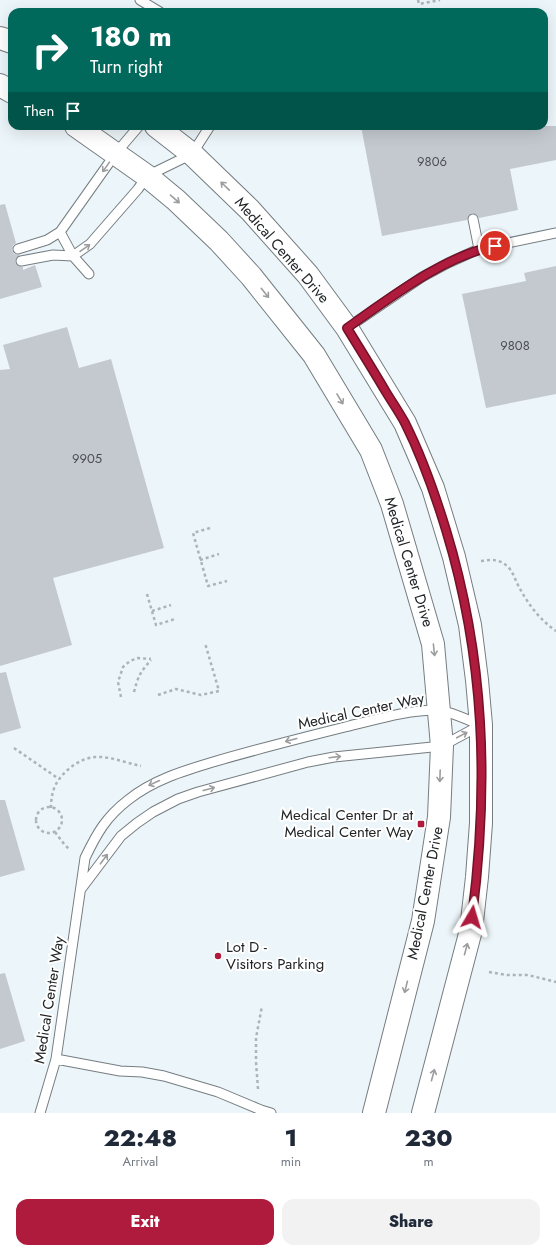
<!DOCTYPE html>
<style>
:root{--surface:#fff;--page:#f2f2f3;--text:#1f2937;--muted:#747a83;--accent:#af1b3d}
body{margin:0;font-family:Jost,sans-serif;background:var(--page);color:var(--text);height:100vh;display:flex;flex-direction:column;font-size:15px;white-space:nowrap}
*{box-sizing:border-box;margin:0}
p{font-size:13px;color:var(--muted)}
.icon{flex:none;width:22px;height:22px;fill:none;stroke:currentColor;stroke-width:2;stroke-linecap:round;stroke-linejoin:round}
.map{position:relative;height:1113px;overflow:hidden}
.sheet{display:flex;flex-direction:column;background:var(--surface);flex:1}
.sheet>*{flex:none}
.guide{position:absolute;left:8px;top:8px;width:540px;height:122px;border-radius:12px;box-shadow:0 4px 16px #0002;background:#00695c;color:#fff;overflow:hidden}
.pin{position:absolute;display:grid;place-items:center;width:34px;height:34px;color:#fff;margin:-17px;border:2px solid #fff;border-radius:50%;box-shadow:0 1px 4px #0007}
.me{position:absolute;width:44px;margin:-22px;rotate:7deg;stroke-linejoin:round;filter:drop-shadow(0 0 3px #0008)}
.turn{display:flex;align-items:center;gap:14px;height:84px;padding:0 16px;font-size:18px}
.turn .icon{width:52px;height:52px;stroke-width:2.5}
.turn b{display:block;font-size:28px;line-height:34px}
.then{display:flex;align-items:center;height:38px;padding:0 16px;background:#0003;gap:8px;font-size:15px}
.eta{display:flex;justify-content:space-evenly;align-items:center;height:68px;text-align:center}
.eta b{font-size:24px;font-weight:800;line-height:28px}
.cta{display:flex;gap:8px;margin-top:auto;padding:8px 16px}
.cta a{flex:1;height:46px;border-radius:12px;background:var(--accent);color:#fff;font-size:16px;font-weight:800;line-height:46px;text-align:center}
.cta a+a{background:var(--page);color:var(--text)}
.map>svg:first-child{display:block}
.building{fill:#c4c9d0}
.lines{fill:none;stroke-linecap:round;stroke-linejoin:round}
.service-casing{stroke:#757d80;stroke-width:11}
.tertiary-casing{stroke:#757d80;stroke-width:24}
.path{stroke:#adb4b8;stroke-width:2.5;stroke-dasharray:3 3;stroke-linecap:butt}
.service{stroke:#fff;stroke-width:9}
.tertiary{stroke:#fff;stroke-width:22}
.oneway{stroke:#9c9d9e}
.route-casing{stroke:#721228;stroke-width:10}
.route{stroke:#af1b3d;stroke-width:7}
.poi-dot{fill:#af1b3d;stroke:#fff;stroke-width:1.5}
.labels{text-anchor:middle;stroke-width:4;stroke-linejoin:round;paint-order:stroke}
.number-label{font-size:13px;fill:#4a4e51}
.street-label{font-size:15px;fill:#222527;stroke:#fff}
.poi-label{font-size:15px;fill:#222527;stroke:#fff;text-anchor:end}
</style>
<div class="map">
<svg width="556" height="1113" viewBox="0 0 556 1113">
<rect width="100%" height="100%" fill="#ecf5f9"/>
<path class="building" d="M 361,126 L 556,126 L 556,160 L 510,169 L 518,210 L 479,218 L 477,215 L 472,213 L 469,215 L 467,220 L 382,236 Z
M 5,204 L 16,243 L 13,245 L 12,250 L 14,254 L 20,255 L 16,259 L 15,262 L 19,266 L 23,267 L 23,270 L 35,265 L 42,287 L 0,299 L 0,205 Z
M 556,266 L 556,394 L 486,408 L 462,294 L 526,281 L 524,273 Z
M 67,327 L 79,368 L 111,359 L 164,548 L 53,578 L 72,645 L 0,666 L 0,370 L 10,369 L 3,345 Z
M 6,672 L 21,728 L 0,734 L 0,673 Z
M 0,800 L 5,800 L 25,870 L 0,877 Z
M 5,973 L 25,1041 L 0,1049 L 0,974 Z"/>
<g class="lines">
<defs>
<path id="service" d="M 140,0 L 160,12
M 473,219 L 479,249
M 60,232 L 73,256 L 89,274
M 18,249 L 47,240 L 60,232 L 116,153 L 139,126
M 21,261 L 53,255 L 73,256 L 90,244 L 138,189 L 147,176 L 192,154 L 210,126
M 347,328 L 422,277 L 448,263 L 479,249 L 556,233
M 81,889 L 121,836 L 137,823 L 153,812 L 178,799 L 198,792 L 308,762 L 334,757 L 442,746 L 479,726
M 56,1059 L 120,1071 L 142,1072 L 164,1076 L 218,1092 L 261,1110 L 271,1113
M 40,1113 L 56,1059 L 85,858 C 97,833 106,817 128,800 C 153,780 183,771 213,762 C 257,749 301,738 345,727 C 375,720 406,710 437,710 C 445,710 471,721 480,725"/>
<path id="tertiary" d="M 0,38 L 12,42
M 0,85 L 12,92
M 76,126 L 147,176 L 176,200 L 219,241 L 251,276 L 314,355 L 371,450 L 392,504 L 433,644 L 442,746 L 439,817 L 423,921 L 374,1113
M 156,126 L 192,154 L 250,210 L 308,275 L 347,328 L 405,423 L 433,488 L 454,557 L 470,625 L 477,680 L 481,725 L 481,823 L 477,877 L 471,930 L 423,1113"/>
</defs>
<use href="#service" class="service-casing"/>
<use href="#tertiary" class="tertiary-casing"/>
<path class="path" d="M 418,0 L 419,4 L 440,0
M 210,528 L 193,533 L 208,586 L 227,581
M 200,560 L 219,554
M 481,561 C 490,560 498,558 507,566 C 513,571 515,580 519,587 C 528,604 540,620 556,631
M 147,594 L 156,625 L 175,619
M 152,611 L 171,605
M 134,692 C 138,677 140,672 151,660
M 158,695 L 176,689 L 201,695 L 219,691 L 205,643
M 121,697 L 118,682 L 123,667 L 130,661 L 138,658 L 151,659
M 14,748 L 59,779
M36 820a13 13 0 1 1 26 0a13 13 0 1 1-26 0Z
M 51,808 C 51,800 52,793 55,786 C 61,773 79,758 95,757 C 110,756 126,763 141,766
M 55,832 L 64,844 L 70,850
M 489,972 L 507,975 L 528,975 L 556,982
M 258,1089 L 256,1062 L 256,1038 L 262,1006"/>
<use href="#service" class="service"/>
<use href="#tertiary" class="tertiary"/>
</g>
<defs><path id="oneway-shaft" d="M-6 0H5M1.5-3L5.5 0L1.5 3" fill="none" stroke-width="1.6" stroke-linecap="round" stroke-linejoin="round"/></defs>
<g class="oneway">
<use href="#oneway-shaft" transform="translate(106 167) rotate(125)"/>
<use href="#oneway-shaft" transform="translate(225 186) rotate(-136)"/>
<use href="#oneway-shaft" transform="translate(175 199) rotate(41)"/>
<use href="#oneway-shaft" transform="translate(85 248) rotate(-35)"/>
<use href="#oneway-shaft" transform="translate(265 293) rotate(51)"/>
<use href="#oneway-shaft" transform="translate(340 399) rotate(59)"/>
<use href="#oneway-shaft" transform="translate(434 650) rotate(84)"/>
<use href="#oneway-shaft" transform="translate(462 735) rotate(-28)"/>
<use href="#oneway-shaft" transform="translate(291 740) rotate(165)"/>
<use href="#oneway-shaft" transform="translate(335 757) rotate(-7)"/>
<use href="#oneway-shaft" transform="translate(440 776) rotate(92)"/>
<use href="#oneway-shaft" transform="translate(154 783) rotate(155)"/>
<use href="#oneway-shaft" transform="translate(209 789) rotate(-15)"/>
<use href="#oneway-shaft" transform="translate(104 859) rotate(-53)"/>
<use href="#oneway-shaft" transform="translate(466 949) rotate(-75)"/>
<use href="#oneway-shaft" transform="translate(406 987) rotate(104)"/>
<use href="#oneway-shaft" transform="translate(433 1075) rotate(-75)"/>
</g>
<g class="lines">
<defs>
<path id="route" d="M 472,917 C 489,785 485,658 446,530 C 435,494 422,457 405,423 C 399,412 392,402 386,392 C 373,370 360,349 347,328 C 390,298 444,256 495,246"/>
</defs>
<use href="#route" class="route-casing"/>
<use href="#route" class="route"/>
</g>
<g class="poi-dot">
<rect x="417" y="820" width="8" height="8" rx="2"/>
<circle cx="218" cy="956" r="4"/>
</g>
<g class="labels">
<g class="number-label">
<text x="432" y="166">9806</text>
<text x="515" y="350">9808</text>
<text x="87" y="463">9905</text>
</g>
<g class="street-label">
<text transform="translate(282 250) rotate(49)" y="5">Medical Center Drive</text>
<text transform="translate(409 562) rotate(73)" y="5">Medical Center Drive</text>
<text transform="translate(361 711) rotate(-12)" y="5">Medical Center Way</text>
<text transform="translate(425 893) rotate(-79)" y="5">Medical Center Drive</text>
<text transform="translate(49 1000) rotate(-81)" y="5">Medical Center Way</text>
</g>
<g class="poi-label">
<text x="413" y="820">Medical Center Dr at<tspan x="413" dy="17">Medical Center Way</tspan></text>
<text x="226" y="952" text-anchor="start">Lot D -<tspan x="226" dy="17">Visitors Parking</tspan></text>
</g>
</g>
</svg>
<div class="pin" style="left:495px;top:246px;background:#d93025"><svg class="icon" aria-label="arrive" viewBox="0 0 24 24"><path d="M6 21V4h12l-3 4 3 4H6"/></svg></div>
<svg class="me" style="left:472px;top:917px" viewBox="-20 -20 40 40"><path d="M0-17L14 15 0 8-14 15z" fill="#af1b3d" stroke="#fff" stroke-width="4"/></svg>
<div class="guide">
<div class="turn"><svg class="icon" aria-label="right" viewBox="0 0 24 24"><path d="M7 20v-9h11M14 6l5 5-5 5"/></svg><div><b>180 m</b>Turn right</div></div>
<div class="then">Then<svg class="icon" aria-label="arrive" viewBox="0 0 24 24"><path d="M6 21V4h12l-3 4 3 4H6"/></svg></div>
</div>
</div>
<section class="sheet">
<div class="eta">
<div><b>22:48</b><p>Arrival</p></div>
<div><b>1</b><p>min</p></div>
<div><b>230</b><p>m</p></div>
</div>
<div class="cta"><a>Exit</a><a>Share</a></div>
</section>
